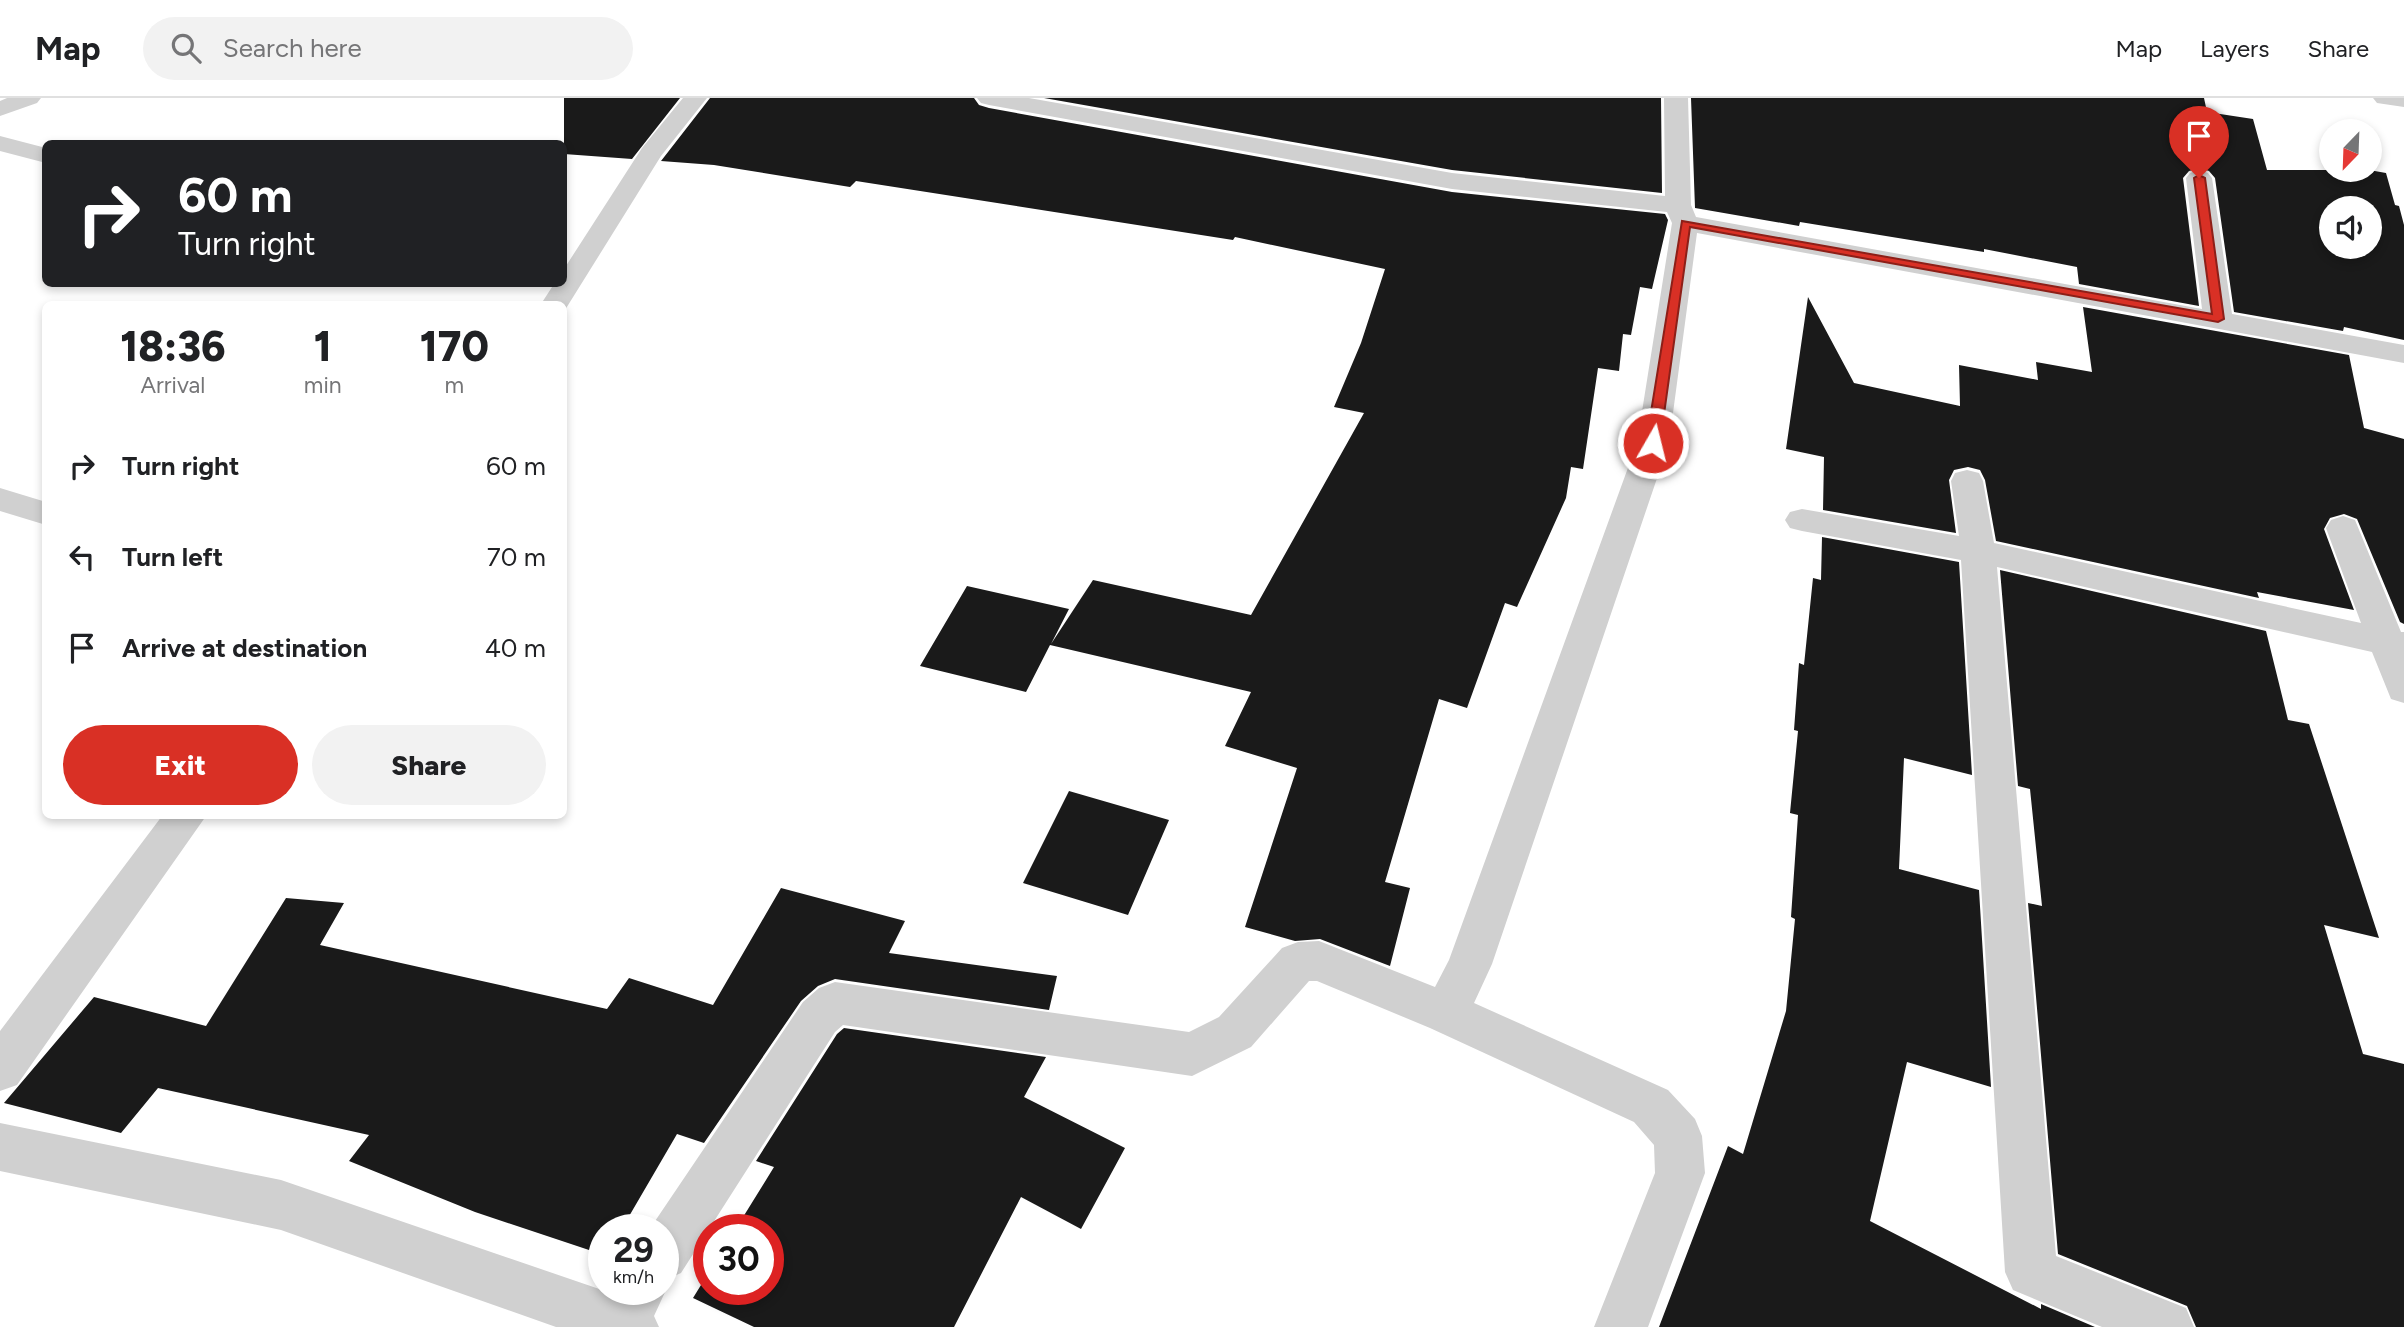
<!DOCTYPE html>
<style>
:root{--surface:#fff;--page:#f2f2f2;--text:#202124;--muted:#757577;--line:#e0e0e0;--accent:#d93025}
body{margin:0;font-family:Figtree,sans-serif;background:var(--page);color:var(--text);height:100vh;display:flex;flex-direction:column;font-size:26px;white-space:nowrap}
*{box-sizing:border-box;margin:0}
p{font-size:23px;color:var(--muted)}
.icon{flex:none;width:38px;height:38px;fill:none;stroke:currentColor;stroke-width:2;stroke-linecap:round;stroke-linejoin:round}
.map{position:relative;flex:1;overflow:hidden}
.details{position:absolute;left:42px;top:203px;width:525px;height:518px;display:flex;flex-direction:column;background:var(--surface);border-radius:10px;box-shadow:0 4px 10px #0003}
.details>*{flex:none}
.banner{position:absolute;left:42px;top:42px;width:525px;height:147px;border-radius:10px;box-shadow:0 4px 10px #0003;background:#202124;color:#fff;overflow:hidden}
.needle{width:46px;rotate:203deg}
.buttons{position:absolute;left:2319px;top:21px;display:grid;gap:14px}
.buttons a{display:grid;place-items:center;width:63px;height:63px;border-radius:50%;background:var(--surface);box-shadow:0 4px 10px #0003;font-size:35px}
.speed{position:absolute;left:588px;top:1116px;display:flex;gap:14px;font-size:35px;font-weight:700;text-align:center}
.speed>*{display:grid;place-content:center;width:91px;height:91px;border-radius:50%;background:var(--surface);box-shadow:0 4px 10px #0003;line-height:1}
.speed small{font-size:18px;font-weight:400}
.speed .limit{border:10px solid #d22;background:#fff;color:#111}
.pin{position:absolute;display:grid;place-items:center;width:60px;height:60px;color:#fff;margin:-72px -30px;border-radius:50% 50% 50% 0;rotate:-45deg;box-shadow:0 0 7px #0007}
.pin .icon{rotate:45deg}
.me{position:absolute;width:77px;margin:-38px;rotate:8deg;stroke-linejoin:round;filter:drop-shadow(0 0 5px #0008)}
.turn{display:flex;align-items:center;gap:24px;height:147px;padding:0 21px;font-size:32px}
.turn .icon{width:91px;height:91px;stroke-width:2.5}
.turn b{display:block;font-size:49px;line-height:60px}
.eta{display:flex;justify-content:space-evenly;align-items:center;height:119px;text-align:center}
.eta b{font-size:42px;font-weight:800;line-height:49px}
.primary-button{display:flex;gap:14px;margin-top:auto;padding:14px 21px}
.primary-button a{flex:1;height:80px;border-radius:42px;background:var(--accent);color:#fff;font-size:28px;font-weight:800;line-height:80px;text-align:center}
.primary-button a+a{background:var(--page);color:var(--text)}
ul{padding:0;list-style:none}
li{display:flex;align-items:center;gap:21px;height:91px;padding:0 21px}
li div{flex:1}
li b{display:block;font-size:26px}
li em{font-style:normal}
header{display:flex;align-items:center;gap:42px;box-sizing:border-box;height:98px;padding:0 35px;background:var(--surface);border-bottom:2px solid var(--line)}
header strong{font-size:33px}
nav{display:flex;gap:38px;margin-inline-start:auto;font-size:24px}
.search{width:490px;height:63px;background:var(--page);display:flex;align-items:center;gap:18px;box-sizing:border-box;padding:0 24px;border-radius:38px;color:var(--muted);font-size:26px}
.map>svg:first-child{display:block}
.building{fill:#1a1a1a;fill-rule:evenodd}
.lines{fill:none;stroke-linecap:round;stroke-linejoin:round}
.street{fill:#d0d0d0;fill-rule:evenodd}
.route{fill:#d93025;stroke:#8d1f18;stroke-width:2}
</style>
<header>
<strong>Map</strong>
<div class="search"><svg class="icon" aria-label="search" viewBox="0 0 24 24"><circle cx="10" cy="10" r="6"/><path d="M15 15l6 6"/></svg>Search here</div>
<nav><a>Map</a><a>Layers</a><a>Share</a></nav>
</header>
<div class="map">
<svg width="2404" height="1229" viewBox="0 0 2404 1229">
<rect width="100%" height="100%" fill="#fff"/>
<path class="building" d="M 564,0 L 680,0 L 632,61 L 564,56 Z
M 710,0 L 974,0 L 979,7 L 989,10 L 1452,94 L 1665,116 L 1668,122 L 1652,191 L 1640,189 L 1631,237 L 1623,236 L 1619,273 L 1598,270 L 1583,371 L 1571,369 L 1566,400 L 1517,509 L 1505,505 L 1467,610 L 1439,601 L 1385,784 L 1410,790 L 1390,868 L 1320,841 L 1295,843 L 1245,829 L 1297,670 L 1225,648 L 1251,594 L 1050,547 L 1026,594 L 920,568 L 967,488 L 1069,511 L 1051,546 L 1093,482 L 1251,517 L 1364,315 L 1334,309 L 1361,245 L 1385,171 L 1235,139 L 1233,142 L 856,83 L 850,89 L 714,67 L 661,63 Z
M 1044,0 L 1661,0 L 1662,95 L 1452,72 Z
M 1691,0 L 2204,0 L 2207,14 L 2253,21 L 2267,72 L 2369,72 L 2386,75 L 2395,107 L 2399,108 L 2404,127 L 2404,242 L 2344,229 L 2343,233 L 2234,214 L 2215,80 L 2209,73 L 2200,70 L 2189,73 L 2183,80 L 2199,208 L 2079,186 L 2077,169 L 1984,151 L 1984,154 L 1800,124 L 1799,128 L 1695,110 ZM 2331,110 L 2370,110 L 2370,149 L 2331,149 Z
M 1808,199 L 1854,285 L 1960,308 L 1959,267 L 2038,282 L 2036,264 L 2092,274 L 2083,209 L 2349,257 L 2364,330 L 2404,341 L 2404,526 L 2400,524 L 2357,421 L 2344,416 L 2330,420 L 2324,431 L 2354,512 L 2257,494 L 2259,500 L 1996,443 L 1985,382 L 1980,372 L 1968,369 L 1954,372 L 1949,382 L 1956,435 L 1823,412 L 1824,359 L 1786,351 Z
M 1822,439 L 1959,464 L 1972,677 L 1904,660 L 1899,771 L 1979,792 L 1991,989 L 1907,964 L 1870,1123 L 2041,1211 L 2041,1206 L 2095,1229 L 1659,1229 L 1728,1048 L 1743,1056 L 1786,913 L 1795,821 L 1791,819 L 1798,717 L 1790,715 L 1798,633 L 1794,632 L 1799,565 L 1804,567 L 1813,480 L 1821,482 Z
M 2000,472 L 2266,533 L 2288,622 L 2309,626 L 2379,840 L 2324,827 L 2363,956 L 2404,966 L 2404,1229 L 2196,1229 L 2187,1208 L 2058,1156 L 2028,805 L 2042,808 L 2030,691 L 2018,688 Z
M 1069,693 L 1169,722 L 1128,817 L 1023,785 Z
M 781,790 L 905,823 L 889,855 L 1057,878 L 1049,912 L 835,881 L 818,888 L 801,903 L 704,1045 L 677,1036 L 621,1132 L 604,1132 L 604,1157 L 475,1114 L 349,1063 L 369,1037 L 158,990 L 121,1035 L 4,1005 L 94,899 L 206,928 L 286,800 L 344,805 L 320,847 L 607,911 L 629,880 L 713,907 Z
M 844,930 L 1046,959 L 1024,999 L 1125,1050 L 1081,1131 L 1021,1099 L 954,1229 L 754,1229 L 693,1200 L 709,1174 L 709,1192 L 768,1192 L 768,1132 L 735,1132 L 774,1069 L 756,1063 L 837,936 Z"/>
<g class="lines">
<path class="street" d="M 7,0 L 41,0 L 37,5 L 0,18 L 0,3 Z
M 683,0 L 707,0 L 661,58 L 565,212 L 564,206 L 541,206 L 554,186 L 564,186 L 564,171 L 642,50 Z
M 977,0 L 1029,0 L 1452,75 L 1665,98 L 1664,0 L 1688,0 L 1691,107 L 1696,119 L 2202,211 L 2186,80 L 2190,75 L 2199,72 L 2208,75 L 2212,80 L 2232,216 L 2404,247 L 2404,265 L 1697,135 L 1669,345 L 1492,866 L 1474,905 L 1668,992 L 1695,1021 L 1702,1038 L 1705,1075 L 1648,1229 L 1594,1229 L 1655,1075 L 1654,1047 L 1634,1024 L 1430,930 L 1317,883 L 1309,883 L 1251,949 L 1192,978 L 843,927 L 835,934 L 681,1175 L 663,1183 L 663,1132 L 649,1132 L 803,904 L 819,890 L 835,884 L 1189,934 L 1219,919 L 1282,850 L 1298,844 L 1319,843 L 1435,889 L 1449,862 L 1637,345 L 1672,125 L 1667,114 L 1452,91 L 989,7 L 981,5 Z
M 2373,0 L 2404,0 L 2404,9 L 2377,5 Z
M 0,38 L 46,50 L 46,65 L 0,53 Z
M 1967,372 L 1979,375 L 1983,383 L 1994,445 L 2361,525 L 2326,430 L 2331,422 L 2343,418 L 2355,422 L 2401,534 L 2404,534 L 2404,605 L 2391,601 L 2372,554 L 1997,469 L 2056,1158 L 2186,1210 L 2194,1229 L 2102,1229 L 2013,1192 L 2005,1174 L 1961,462 L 1802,433 L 1790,430 L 1785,422 L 1790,414 L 1802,411 L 1959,438 L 1951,383 L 1955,375 Z
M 0,390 L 46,404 L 46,427 L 0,413 Z
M 162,718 L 206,718 L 17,987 L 0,993 L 0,933 Z
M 0,1025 L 281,1082 L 608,1194 L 609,1192 L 663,1192 L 663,1185 L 666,1192 L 654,1218 L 659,1229 L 556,1229 L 281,1132 L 0,1073 Z"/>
</g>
<path class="route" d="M 2199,77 L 2205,80 L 2224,221 L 2218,224 L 1690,129 L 1660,345 L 1653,350 L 1646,345 L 1682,123 L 2212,216 L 2194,80 Z"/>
</svg>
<div class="buttons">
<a><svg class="needle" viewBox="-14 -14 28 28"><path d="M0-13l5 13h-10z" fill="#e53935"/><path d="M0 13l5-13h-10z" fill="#757577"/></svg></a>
<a><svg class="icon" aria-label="sound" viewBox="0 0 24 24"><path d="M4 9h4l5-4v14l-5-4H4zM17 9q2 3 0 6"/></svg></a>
</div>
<div class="speed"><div>29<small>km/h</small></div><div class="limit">30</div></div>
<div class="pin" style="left:2199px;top:80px;background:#d93025"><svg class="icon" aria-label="arrive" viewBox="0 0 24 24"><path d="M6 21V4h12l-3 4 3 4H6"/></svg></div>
<svg class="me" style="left:1653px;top:345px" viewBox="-20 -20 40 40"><circle r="17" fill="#d93025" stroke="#fff" stroke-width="3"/><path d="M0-11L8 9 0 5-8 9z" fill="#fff"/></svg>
<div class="banner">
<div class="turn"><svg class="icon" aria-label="right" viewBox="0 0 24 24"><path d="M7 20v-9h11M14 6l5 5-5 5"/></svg><div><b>60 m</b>Turn right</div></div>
</div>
<section class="details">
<div class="eta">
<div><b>18:36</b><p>Arrival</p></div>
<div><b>1</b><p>min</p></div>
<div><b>170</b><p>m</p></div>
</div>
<ul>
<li><svg class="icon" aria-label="right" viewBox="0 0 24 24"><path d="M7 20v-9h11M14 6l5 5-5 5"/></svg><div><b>Turn right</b></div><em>60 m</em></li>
<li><svg class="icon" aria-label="left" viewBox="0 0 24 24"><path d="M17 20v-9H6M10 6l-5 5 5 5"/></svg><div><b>Turn left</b></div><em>70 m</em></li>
<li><svg class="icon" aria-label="arrive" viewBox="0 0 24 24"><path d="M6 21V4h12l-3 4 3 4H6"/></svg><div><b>Arrive at destination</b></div><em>40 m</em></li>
</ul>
<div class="primary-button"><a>Exit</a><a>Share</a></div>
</section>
</div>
